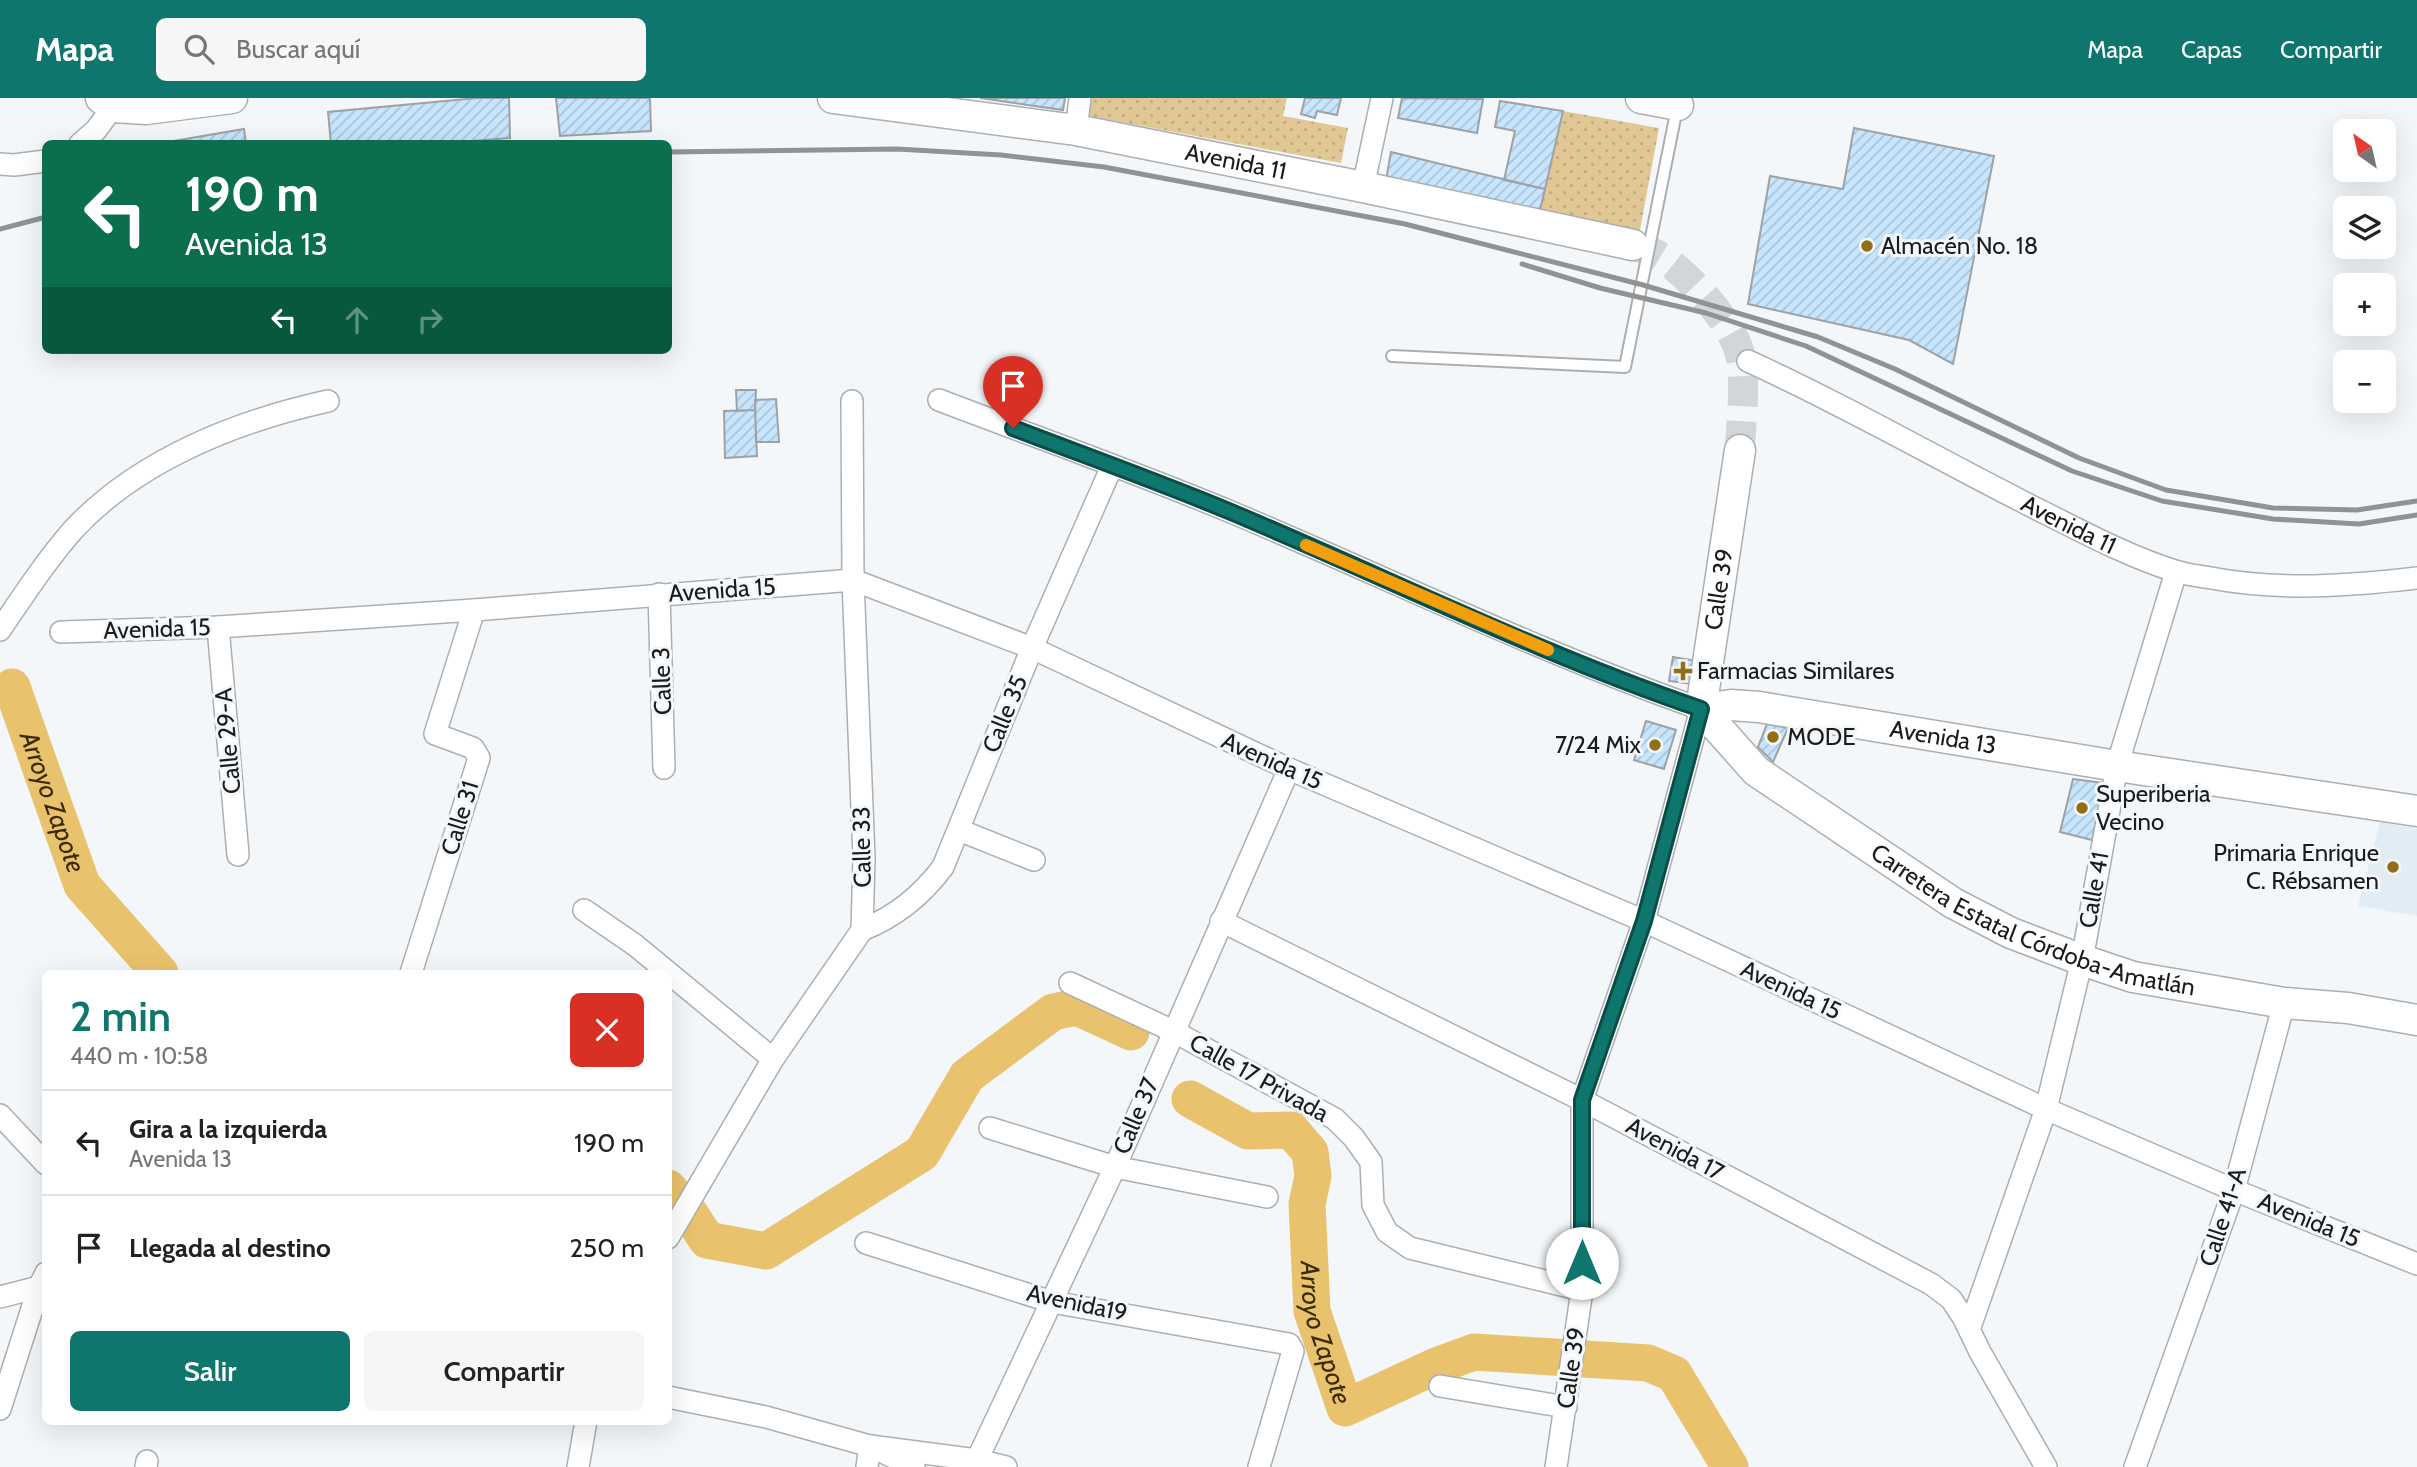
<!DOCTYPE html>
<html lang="es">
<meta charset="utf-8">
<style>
:root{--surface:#fff;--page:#f6f6f6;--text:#222;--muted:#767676;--line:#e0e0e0;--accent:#0f766e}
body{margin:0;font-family:Cabin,sans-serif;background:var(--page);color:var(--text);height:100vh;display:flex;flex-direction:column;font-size:26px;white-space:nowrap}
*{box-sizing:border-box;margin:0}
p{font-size:23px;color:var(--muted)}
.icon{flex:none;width:38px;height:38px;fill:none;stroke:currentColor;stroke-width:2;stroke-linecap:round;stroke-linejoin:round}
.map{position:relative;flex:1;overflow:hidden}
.details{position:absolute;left:42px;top:872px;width:630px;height:455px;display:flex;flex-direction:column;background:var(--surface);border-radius:10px;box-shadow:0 7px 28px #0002}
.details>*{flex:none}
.top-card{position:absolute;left:42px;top:42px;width:630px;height:214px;border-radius:10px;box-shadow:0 7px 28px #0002;background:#0b6e4f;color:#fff;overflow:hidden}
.needle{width:46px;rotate:326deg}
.buttons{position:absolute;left:2333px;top:21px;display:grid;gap:14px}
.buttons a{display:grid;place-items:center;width:63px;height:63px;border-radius:10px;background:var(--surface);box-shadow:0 7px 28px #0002;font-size:35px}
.pin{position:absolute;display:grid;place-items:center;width:60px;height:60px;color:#fff;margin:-72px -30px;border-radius:50% 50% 50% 0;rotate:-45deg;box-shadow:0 0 7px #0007}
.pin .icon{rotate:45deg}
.me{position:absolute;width:77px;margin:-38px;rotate:0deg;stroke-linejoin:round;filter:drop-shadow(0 0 5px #0008)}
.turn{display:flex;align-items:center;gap:24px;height:147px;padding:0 28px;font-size:32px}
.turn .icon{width:91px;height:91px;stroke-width:2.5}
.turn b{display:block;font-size:49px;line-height:60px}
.lanes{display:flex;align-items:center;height:66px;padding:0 28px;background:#0003;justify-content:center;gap:35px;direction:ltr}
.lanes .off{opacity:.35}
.round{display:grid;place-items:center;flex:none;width:74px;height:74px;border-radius:10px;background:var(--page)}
.head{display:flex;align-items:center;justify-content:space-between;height:119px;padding:0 28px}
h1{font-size:42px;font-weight:600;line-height:52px;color:var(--accent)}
.cta{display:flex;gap:14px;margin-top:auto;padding:14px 28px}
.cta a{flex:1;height:80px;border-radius:10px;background:var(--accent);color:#fff;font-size:28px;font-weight:600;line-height:80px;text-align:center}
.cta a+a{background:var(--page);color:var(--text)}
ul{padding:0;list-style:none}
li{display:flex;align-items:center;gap:21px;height:105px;padding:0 28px;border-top:2px solid var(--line)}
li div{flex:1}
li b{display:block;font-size:26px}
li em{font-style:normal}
header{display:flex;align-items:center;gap:42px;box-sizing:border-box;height:98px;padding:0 35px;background:var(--accent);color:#fff}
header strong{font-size:33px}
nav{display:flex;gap:38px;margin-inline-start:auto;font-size:24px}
.search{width:490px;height:63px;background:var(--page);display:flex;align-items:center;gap:18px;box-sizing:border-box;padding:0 24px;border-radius:10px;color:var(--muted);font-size:26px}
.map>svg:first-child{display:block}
.built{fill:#e2ecf4}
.grass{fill:url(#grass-dots)}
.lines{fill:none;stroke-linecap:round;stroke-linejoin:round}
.river{stroke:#e9c26d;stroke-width:37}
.building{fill:url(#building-hatch);stroke:#9fa2a5;stroke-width:2}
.secondary-tunnel{stroke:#d2d6d8;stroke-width:30;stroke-dasharray:30 15;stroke-linecap:butt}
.lane-casing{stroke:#acafb2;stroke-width:14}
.street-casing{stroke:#acafb2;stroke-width:24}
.secondary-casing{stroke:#acafb2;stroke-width:33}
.lane{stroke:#fff;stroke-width:10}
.street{stroke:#fff;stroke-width:21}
.secondary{stroke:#fff;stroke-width:30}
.rail{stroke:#909294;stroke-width:5}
.route-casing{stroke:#0a4d48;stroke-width:18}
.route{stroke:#0f766e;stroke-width:12}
.slow{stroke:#f59e0b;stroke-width:12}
.poi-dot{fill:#926f16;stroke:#f3f7f9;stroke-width:2.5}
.labels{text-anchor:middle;stroke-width:6;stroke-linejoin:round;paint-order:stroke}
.street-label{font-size:24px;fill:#1a1b1c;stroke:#f3f7f9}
.poi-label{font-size:24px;fill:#1a1b1c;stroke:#f3f7f9;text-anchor:start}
.water-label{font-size:26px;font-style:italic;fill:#3b2b05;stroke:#f3f7f9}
</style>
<header>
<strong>Mapa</strong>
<div class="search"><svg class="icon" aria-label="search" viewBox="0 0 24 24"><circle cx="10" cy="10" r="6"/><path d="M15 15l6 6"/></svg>Buscar aquí</div>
<nav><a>Mapa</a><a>Capas</a><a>Compartir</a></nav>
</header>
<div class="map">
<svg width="2417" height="1369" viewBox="0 0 2417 1369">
<defs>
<pattern id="grass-dots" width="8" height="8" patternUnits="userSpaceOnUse" patternTransform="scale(1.75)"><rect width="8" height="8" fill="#e0c794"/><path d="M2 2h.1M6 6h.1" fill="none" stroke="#c0aa7f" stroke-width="1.8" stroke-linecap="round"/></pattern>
<pattern id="building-hatch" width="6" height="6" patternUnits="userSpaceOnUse" patternTransform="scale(1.75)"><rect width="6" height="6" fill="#c7e5fd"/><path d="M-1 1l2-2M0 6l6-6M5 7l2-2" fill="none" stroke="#aac4d8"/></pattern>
</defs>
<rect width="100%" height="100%" fill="#f3f7f9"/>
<path class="built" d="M 2380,724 L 2417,731 L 2417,818 L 2358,808 Z"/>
<path class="grass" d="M 1091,0 L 1287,0 L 1283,18 L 1348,30 L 1341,65 L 1089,18 Z
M 1563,13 L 1659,30 L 1639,137 L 1539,116 Z"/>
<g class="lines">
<g class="river">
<path id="s1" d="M 12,589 L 82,787 L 160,875"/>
<path id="s2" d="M 1190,1001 L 1248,1033 L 1291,1032 L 1310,1054 L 1313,1078 L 1307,1106 L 1312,1213 L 1345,1310 L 1436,1268 L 1474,1254 L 1648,1265 L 1674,1276 L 1730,1369"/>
<path d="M 668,1090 L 686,1110 L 707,1142 L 766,1153 L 922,1055 L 967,978 L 1053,914 L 1077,909 L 1131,934"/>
</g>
</g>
<path class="building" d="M 477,0 L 509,0 L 510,40 L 434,46 L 331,46 L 328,14 Z
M 556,0 L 650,0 L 651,33 L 560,38 Z
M 980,0 L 1065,0 L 1063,12 Z
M 1305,0 L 1341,0 L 1337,17 L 1317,13 L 1315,20 L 1301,16 Z
M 1402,0 L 1483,1 L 1477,35 L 1398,20 Z
M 1500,3 L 1563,13 L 1545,91 L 1504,82 L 1515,33 L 1495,29 Z
M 1854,30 L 1994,58 L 1953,266 L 1909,242 L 1748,206 L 1770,78 L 1843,91 Z
M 244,31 L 246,46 L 156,46 Z
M 1391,54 L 1545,91 L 1539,116 L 1386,82 Z
M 736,292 L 756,292 L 755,312 L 737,313 Z
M 776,301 L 779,344 L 756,344 L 755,302 Z
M 755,312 L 757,358 L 725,360 L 724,313 Z
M 1673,559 L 1697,563 L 1692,586 L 1669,583 Z
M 1646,623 L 1676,632 L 1664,671 L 1634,662 Z
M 1767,626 L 1788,630 L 1773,664 L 1758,649 Z
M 2073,681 L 2104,685 L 2092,742 L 2060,734 Z"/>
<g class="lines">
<path class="secondary-tunnel" d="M 1633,147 C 1645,151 1656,155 1667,163 C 1694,183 1739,231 1742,266 C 1745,294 1741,324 1740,352"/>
<defs>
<path id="lane" d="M 1392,258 L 1625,269 L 1677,10"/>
<g id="street">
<path d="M 1076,32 L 1080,0"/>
<path d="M 80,46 L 96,32 L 113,9"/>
<path d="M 0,66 L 14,67 L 46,63"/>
<path d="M 1363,89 L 1382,0"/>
<path id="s3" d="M 1748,263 C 1849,309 1945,365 2045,415 C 2087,436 2130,459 2175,473 C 2187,477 2199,478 2211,480 C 2280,493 2348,488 2417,480"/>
<path d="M 939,302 C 1036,339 1135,374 1231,414 C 1388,480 1541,555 1701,611 L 1644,823 L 1582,1002 L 1582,1192 L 1556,1369"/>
<path d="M 659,496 L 664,670"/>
<path d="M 218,529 L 238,757"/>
<path d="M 0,532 C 23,498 46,463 73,432 C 138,362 237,323 328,303"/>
<path d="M 61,534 L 218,529 L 474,512 L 853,482 L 1032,550 L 1289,671 L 1644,823 L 2046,1011 L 2234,1092 L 2417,1166"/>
<path d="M 959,732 L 1034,762"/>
<path d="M 584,812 L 635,847 L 773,961"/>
<path d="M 1221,823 L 1582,1002 L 1931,1186 L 1951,1201 L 1963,1219 L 1980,1254 L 2046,1369"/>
<path d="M 862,832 C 895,819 922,797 943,769 L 1032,550 L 1112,368"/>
<path d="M 411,875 L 479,660 L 473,650 L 435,636 L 474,512"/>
<path d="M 1070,885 L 1173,933 L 1335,1021 L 1354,1040 L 1371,1064 L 1373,1107 L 1387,1134 L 1410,1150 L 1582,1192"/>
<path d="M 0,1017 L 46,1066"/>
<path d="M 990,1030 L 1115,1069 L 1267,1099"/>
<path d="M 668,1140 L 773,961 L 862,832 L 864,760 L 853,482 L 852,303"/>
<path d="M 866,1145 L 1052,1204 L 1289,1246 L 1293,1253 L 1259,1369"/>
<path d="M 0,1199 L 39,1189"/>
<path d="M 1970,1229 L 2046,1011 L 2082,862 L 2117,668 L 2176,474"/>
<path d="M 1440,1288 L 1566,1309"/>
<path d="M 668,1299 L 766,1319 L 870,1348 L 977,1362 L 1006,1369"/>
<path d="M 0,1311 L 39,1189 L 46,1175"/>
<path d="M 977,1362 L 1115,1069 L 1289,671"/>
<path d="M 146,1369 L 147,1363"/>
<path d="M 578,1369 L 586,1323"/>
<path d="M 867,1369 L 870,1348 L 914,1369"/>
<path d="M 2135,1369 L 2234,1092 L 2284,905"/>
</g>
<g id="secondary">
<path d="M 101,0 L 113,9 L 146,11 L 232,0"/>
<path id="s4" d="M 833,0 L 1076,32 L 1363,89 L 1633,147"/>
<path d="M 1641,0 L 1678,7"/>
<path id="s5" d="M 1701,611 L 1756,673 L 1953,805 L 2011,835 L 2082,862 L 2133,879 L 2284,905 L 2348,910 L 2417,922"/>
<path id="s6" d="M 1701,611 L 1731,607 L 1759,609 L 2117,668 L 2417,713"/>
<path id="s7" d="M 1701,611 L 1740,352"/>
</g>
</defs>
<use href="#lane" class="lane-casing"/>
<use href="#street" class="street-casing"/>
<use href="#secondary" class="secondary-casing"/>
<use href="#lane" class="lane"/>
<use href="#street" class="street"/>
<use href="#secondary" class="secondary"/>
<path class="rail" d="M 668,54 L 897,51 L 1001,57 L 1104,69 L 1405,126 L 1643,187 L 1818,239 L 1895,271 L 2079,360 L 2166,392 L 2273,410 L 2357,412 L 2417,403
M 0,131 L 46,119
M 1522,166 L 1600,190 L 1706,215 L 1806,248 L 2072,373 L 2162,403 L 2273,421 L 2359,426 L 2417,417"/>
</g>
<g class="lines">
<defs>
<path id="route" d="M 1013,330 C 1086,358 1159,384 1231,414 C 1388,480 1540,556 1701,611 L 1644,823 L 1582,1002 L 1582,1165"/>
</defs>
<use href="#route" class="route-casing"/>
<use href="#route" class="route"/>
<path class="slow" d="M 1306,447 L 1548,552"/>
</g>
<g class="poi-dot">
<circle cx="1867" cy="148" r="7"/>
<path d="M1679.5 562.5h7v7h7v7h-7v7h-7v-7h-7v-7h7z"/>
<circle cx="1773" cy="639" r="7"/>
<circle cx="1655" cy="647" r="7"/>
<circle cx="2082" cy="710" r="7"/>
<circle cx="2393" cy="769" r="7"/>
</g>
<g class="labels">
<g class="street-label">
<text dy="8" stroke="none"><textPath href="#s4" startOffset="408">Avenida 11</textPath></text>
<text dy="8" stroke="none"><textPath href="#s3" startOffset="360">Avenida 11</textPath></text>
<text transform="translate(722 492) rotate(-4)" y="8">Avenida 15</text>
<text dy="8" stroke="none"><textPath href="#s7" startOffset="121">Calle 39</textPath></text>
<text transform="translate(157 531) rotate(-2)" y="8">Avenida 15</text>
<text transform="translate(662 583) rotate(-92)" y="8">Calle 3</text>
<text transform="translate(1005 616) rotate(-68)" y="8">Calle 35</text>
<text dy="8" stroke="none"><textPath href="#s6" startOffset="245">Avenida 13</textPath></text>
<text transform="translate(228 643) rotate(-95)" y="8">Calle 29-A</text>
<text transform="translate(1272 663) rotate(24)" y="8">Avenida 15</text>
<text transform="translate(460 720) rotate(-73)" y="8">Calle 31</text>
<text transform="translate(862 749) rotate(-91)" y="8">Calle 33</text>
<text transform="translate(2094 792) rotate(-80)" y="8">Calle 41</text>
<text dy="8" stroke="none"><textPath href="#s5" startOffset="401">Carretera Estatal Córdoba-Amatlán</textPath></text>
<text transform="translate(1791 892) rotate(25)" y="8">Avenida 15</text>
<text transform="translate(1259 980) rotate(29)" y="8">Calle 17 Privada</text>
<text transform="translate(1136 1018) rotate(-67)" y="8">Calle 37</text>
<text transform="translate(1675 1051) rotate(28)" y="8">Avenida 17</text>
<text transform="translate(2223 1119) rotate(-72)" y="8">Calle 41-A</text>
<text transform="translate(2309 1122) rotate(22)" y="8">Avenida 15</text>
<text transform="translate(1077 1205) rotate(12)" y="8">Avenida19</text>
<text transform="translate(1571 1270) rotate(-82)" y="8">Calle 39</text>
</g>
<g class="poi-label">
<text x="1881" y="156">Almacén No. 18</text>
<text x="1697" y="581">Farmacias Similares</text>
<text x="1787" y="647">MODE</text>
<text x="1641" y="655" text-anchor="end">7/24 Mix</text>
<text x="2096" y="704">Superiberia<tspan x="2096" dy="28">Vecino</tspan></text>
<text x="2379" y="763" text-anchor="end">Primaria Enrique<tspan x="2379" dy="28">C. Rébsamen</tspan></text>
</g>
<g class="water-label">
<text dy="9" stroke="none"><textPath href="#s1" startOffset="122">Arroyo Zapote</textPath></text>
<text dy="9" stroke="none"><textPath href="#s2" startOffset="322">Arroyo Zapote</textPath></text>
</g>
</g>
</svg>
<div class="buttons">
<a><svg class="needle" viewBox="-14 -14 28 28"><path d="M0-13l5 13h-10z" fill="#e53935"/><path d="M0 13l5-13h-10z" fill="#767676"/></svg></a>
<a><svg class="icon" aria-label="layers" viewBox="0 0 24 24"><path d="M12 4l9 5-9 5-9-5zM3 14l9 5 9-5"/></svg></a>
<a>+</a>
<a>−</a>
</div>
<div class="pin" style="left:1013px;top:330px;background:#d93025"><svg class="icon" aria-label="arrive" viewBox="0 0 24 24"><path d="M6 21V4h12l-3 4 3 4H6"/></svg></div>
<svg class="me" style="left:1582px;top:1165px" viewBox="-20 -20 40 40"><circle r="19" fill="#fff"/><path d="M0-13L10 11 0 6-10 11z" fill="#0f766e"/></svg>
<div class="top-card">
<div class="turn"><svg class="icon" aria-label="left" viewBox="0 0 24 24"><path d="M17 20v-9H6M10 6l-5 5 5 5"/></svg><div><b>190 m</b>Avenida 13</div></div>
<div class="lanes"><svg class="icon" aria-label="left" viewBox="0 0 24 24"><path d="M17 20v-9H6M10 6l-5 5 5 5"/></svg><svg class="icon off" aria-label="ahead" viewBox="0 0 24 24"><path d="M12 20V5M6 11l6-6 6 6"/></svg><svg class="icon off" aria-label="right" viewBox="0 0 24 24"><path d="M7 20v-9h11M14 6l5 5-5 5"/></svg></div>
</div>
<section class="details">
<div class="head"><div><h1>2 min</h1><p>440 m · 10:58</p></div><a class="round" style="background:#d93025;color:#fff"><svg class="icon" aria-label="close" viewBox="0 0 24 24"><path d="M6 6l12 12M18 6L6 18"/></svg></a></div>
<ul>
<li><svg class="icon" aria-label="left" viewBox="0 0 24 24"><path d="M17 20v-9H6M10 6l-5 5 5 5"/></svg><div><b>Gira a la izquierda</b><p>Avenida 13</p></div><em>190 m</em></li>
<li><svg class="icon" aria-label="arrive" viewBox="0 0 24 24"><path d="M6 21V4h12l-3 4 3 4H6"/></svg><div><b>Llegada al destino</b></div><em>250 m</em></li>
</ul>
<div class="cta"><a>Salir</a><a>Compartir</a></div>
</section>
</div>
